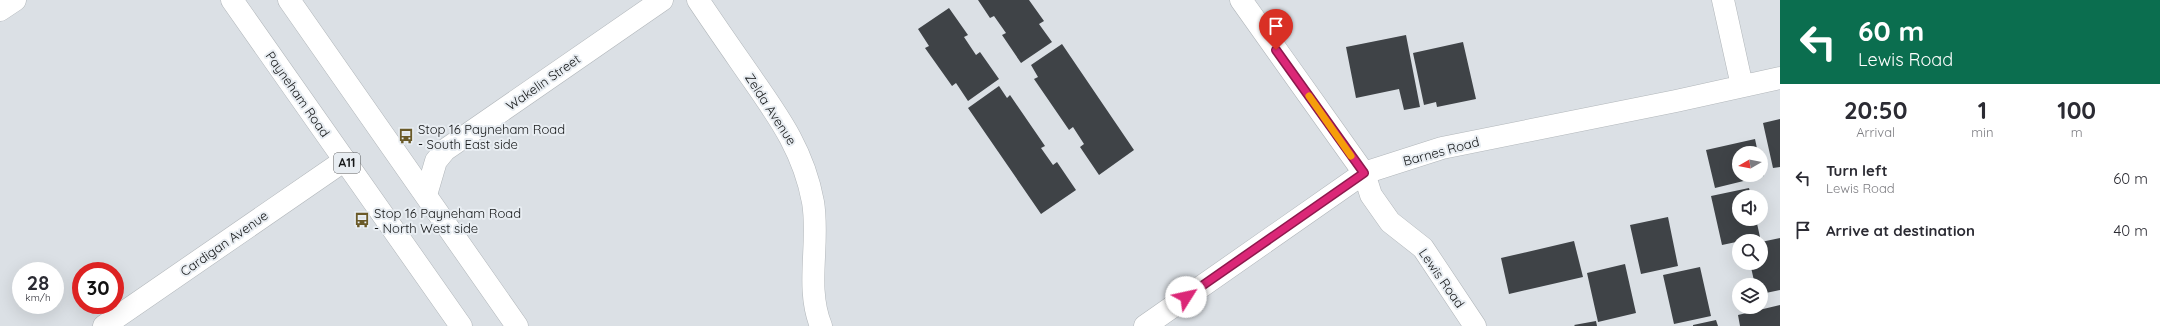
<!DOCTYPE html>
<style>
:root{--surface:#fff;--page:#f7f7f7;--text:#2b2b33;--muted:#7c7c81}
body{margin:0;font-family:Quicksand,sans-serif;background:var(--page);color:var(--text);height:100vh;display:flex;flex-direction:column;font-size:15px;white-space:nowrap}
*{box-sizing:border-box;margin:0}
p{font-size:13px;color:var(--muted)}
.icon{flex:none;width:22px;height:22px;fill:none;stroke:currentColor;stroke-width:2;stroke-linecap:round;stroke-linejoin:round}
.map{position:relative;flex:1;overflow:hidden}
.details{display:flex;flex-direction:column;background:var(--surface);width:380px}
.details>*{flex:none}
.hud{background:#0b6e4f;color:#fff;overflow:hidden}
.needle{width:26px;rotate:261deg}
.fabs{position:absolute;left:1732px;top:146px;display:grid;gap:8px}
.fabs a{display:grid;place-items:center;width:36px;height:36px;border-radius:50%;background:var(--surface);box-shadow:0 4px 16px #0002;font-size:20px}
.speed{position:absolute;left:12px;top:262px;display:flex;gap:8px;font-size:20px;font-weight:700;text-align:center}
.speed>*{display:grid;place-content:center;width:52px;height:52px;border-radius:50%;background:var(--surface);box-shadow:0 4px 16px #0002;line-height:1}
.speed small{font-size:10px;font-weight:400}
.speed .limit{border:6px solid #d22;background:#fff;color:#111}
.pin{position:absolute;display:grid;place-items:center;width:34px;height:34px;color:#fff;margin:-41px -17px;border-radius:50% 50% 50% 0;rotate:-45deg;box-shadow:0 0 4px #0007}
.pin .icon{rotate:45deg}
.me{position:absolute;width:44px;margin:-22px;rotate:55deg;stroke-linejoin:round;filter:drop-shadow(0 0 3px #0008)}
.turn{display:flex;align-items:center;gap:14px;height:84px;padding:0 12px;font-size:18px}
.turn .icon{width:52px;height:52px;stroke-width:2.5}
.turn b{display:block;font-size:28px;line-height:34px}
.eta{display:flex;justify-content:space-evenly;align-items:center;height:68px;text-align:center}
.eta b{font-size:24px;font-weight:700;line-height:28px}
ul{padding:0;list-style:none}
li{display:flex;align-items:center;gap:12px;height:52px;padding:0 12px}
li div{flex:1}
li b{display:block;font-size:15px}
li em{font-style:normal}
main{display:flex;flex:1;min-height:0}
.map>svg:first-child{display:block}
.building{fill:#3f4347}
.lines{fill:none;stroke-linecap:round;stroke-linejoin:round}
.street-casing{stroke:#b1b6ba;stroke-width:23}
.primary-casing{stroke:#b1b6ba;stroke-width:23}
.street{stroke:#fff;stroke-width:22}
.primary{stroke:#fff;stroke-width:22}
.route-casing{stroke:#8e194d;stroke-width:10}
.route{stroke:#db2777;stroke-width:7}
.slow{stroke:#f59e0b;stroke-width:7}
.labels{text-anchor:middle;stroke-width:4;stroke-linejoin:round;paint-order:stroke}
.shield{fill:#e8edf2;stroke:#545659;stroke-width:1}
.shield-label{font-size:12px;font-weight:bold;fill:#141617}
.street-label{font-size:13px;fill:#141617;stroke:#e8edf2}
.poi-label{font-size:13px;fill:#141617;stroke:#e8edf2;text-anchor:start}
</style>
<main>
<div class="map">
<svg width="1780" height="326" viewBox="0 0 1780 326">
<rect width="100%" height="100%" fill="#dbe0e5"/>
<path class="building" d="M 978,0 L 1029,0 L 1044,21 L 1039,24 L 1052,42 L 1021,63 L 1002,35 L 1006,33 L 994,16 L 990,18 Z
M 949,8 L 968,35 L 964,37 L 976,55 L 980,52 L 999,79 L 968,101 L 956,83 L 952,86 L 925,48 L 929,46 L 918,29 Z
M 1406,35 L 1420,107 L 1404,110 L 1399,89 L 1356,98 L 1346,47 Z
M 1463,42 L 1476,99 L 1437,107 L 1436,102 L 1424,105 L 1413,53 Z
M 1062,44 L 1134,150 L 1099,175 L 1080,147 L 1084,144 L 1073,127 L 1069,130 L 1034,79 L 1038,77 L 1031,65 Z
M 999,86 L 1007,98 L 1010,95 L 1045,146 L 1041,148 L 1053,165 L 1057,162 L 1076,190 L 1041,214 L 968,108 Z
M 1780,119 L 1780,167 L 1773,168 L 1763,123 Z
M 1755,139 L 1758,153 L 1739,153 L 1739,175 L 1761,175 L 1762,167 L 1764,176 L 1715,188 L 1706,150 Z
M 1749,188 L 1751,197 L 1739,197 L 1739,219 L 1756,219 L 1760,237 L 1722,245 L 1711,196 Z
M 1668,217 L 1678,266 L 1641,274 L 1630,225 Z
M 1780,238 L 1780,290 L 1761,294 L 1761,285 L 1755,285 L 1750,263 L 1761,263 L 1761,242 Z
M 1574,241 L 1583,277 L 1509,294 L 1501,258 Z
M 1625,264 L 1636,313 L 1598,322 L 1587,273 Z
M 1700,267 L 1711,316 L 1674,324 L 1663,275 Z
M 1780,305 L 1780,326 L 1740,326 L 1738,315 Z
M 1716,320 L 1718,326 L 1693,326 L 1693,325 Z
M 1596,321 L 1597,326 L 1575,326 L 1574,325 Z"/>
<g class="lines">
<defs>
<path id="street" d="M 698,0 C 716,27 735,54 753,80 C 781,120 804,153 813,202 C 820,243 805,287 821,326
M 1241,0 L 1364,173 L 1371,195 L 1390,222 L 1423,248 L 1475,326
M 1723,0 L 1742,86
M 0,10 L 15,0
M 426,195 L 436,161 L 445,150 L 662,0
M 104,326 L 345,160
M 1145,326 L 1364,173 L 1442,148 L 1676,101 L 1780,78"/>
<path id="primary" d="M 232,0 L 461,326
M 289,0 L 517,326"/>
</defs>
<use href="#street" class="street-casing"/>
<use href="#primary" class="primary-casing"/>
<use href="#street" class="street"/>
<use href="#primary" class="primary"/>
</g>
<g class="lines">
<defs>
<path id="route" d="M 1186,297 L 1364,173 L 1276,50"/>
</defs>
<use href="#route" class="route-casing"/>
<use href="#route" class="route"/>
<path class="slow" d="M 1309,96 L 1351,156"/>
</g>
<defs>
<symbol id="bus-bare" viewBox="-9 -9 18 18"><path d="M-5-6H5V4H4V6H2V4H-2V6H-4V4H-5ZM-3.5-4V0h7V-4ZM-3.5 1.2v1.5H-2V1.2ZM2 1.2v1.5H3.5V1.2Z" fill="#6a5a28" stroke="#e8edf2" stroke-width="2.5" paint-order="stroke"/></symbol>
</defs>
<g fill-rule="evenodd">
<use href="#bus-bare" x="395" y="125" width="22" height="22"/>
<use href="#bus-bare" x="351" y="209" width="22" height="22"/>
</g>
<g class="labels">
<rect class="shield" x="334" y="153" width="26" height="20" rx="3"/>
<g class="shield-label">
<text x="347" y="167">A11</text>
</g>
<g class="street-label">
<text transform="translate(543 82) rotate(-35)" y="5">Wakelin Street</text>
<text transform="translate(298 94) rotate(55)" y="5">Payneham Road</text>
<text transform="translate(771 109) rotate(57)" y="5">Zelda Avenue</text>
<text transform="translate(1441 151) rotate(-15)" y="5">Barnes Road</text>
<text transform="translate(224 243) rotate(-35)" y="5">Cardigan Avenue</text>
<text transform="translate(1442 278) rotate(55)" y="5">Lewis Road</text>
</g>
<g class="poi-label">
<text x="418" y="134">Stop 16 Payneham Road<tspan x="418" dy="15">- South East side</tspan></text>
<text x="374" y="218">Stop 16 Payneham Road<tspan x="374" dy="15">- North West side</tspan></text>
</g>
</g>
</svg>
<div class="fabs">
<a><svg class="needle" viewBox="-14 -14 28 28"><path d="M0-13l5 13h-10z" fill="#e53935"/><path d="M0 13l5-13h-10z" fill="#7c7c81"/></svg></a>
<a><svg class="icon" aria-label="sound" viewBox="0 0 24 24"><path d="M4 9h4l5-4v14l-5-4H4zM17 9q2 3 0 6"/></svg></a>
<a><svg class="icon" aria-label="search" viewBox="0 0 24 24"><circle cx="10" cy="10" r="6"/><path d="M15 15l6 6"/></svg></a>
<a><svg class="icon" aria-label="layers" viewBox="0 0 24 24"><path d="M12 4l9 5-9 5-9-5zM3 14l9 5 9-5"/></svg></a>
</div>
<div class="speed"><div>28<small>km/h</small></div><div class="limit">30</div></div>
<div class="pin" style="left:1276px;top:50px;background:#d93025"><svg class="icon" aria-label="arrive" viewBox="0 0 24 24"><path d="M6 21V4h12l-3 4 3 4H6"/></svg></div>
<svg class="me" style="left:1186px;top:297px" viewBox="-20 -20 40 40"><circle r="19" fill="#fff"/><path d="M0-13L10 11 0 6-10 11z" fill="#db2777"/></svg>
</div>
<section class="details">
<div class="hud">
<div class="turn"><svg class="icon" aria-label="left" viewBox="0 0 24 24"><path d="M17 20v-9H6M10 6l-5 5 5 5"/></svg><div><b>60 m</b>Lewis Road</div></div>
</div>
<div class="eta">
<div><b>20:50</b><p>Arrival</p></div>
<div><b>1</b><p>min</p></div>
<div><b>100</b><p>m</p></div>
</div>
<ul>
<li><svg class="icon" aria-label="left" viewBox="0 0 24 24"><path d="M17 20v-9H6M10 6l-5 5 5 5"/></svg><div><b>Turn left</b><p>Lewis Road</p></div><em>60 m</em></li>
<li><svg class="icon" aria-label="arrive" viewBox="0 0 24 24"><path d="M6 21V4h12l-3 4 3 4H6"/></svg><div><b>Arrive at destination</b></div><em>40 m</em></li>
</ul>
</section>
</main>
